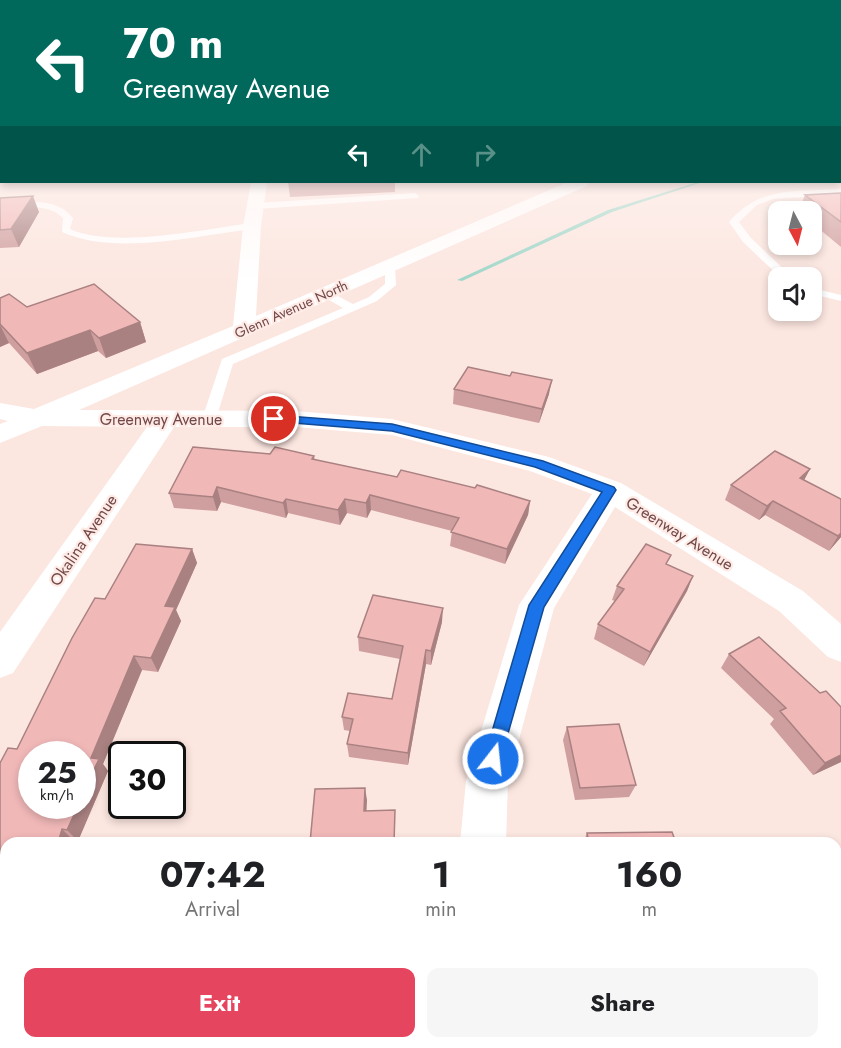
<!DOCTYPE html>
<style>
:root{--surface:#fff;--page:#f6f6f6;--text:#202124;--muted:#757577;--accent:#e64560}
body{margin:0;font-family:Jost,sans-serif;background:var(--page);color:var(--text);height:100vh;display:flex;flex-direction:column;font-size:22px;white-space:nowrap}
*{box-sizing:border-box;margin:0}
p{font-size:20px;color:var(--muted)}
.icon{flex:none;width:33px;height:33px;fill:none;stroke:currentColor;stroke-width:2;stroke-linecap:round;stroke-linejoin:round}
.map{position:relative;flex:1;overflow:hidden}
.side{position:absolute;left:0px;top:837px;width:842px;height:212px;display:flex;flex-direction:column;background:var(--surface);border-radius:18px 18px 0 0;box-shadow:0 3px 9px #0003}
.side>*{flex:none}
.guide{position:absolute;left:0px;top:0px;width:842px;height:183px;box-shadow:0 3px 9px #0003;background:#00695c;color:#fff;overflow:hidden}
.needle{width:39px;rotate:173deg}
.tools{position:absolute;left:768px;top:201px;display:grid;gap:12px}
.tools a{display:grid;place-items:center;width:54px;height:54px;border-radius:12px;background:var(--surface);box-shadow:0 3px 9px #0003;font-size:30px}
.speed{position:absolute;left:18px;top:741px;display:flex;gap:12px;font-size:30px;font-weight:700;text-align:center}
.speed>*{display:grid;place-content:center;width:78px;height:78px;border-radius:50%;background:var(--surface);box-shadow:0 3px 9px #0003;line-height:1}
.speed small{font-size:15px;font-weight:400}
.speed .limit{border:3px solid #111;border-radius:9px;background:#fff;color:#111}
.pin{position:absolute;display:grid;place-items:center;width:51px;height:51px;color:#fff;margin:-26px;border:3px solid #fff;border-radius:50%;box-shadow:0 2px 6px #0007}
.me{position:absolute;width:66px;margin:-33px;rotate:16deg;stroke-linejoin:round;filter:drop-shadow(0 0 4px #0008)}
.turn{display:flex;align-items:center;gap:21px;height:126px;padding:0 24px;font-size:27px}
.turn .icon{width:78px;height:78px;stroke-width:2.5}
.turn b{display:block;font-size:42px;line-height:51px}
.lanes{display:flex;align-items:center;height:57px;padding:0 24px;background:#0003;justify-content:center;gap:30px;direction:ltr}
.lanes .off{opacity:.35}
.eta{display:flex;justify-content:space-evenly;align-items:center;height:102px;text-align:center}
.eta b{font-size:36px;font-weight:700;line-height:42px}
.action{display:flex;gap:12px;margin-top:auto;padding:12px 24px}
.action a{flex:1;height:69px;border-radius:12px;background:var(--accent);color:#fff;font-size:24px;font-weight:700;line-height:69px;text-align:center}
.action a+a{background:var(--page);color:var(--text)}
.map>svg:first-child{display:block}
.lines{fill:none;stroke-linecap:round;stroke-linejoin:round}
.stream{fill:#9bd6c8;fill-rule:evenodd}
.lane{fill:#fff;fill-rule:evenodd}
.street{fill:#fff;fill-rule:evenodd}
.wall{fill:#cf9e9e}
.shaded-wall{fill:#a98181}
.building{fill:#f1b8b8;stroke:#a98181;stroke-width:1.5}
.route{fill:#1a73e8;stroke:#114b97;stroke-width:1.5}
.labels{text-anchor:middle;stroke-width:4.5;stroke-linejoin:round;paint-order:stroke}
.far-street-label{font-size:14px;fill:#724849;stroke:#ffebe6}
.street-label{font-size:16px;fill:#724849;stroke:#ffebe6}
</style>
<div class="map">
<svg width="841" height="1048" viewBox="0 0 841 1048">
<rect width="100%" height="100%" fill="#fce6e0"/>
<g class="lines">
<path class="stream" d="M 840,157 L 841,157 L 841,159 L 840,159 Z
M 698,182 L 703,182 L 612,212 L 462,281 L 457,280 L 608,210 Z"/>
<path class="lane" d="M 841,189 L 841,195 L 773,199 L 757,205 L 739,222 L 751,238 L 793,278 L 781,278 L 743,242 L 729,222 C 761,185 797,192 841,189 Z
M 415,193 L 419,196 L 418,198 L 256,209 L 251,206 L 256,203 Z
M 37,202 C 52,203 63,206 73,218 L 70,229 C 114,249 204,229 252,223 L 257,226 L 252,229 C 196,236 114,256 62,232 L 63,218 C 48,202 20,208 0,210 L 0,204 Z
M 390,263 L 395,266 L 396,285 L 377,301 L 233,364 L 216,419 L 214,422 L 204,422 L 202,419 L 222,359 L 343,308 L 322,296 L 322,292 L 330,292 L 353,304 L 369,297 L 385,284 L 385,266 Z
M 812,288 L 841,295 L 841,301 L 812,294 Z"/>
<path class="street" d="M 840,145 L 841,145 L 841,155 L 840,155 Z
M 840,169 L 841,169 L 841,180 L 840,180 Z
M 251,182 L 267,182 L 261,226 L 256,316 L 568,182 L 589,182 L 587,186 L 79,410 L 295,411 L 392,419 L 549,457 L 621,483 L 803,591 L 841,624 L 841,662 L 828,657 L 779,611 L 615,507 L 554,608 L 508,781 L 506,843 L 460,843 L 466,781 L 519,605 L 592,494 L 530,471 L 392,435 L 295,427 L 174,427 L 13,673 L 0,678 L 0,632 L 147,427 L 42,426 L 0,443 L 0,424 L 8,421 L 0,419 L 0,403 L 34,409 L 233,326 L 243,226 Z
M 482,1042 L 536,1042 L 537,1048 L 483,1048 Z"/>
</g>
<path class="wall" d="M 288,182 L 395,182 L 395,192 L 290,197 Z
M 841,193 L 841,247 L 812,223 L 812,212 L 798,212 L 805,195 Z
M 0,198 L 39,212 L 19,247 L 0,248 Z
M 0,298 L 27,307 L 140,322 L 146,342 L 106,358 L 98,351 L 37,374 L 9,343 L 0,347 Z
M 454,389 L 549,394 L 539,423 L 453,404 Z
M 270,454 L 314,456 L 315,460 L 397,477 L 475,488 L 530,501 L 528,515 L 505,564 L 450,546 L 452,531 L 371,510 L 367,518 L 347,513 L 340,525 L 288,513 L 286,518 L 221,502 L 217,511 L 174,508 L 169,493 Z
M 810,469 L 804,480 L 841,499 L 841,537 L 829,551 L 765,515 L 759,520 L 725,500 L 731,485 Z
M 192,549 L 197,563 L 176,610 L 181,621 L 158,672 L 142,670 L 103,764 L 108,771 L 78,841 L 73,840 L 72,843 L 6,843 L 6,934 L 0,935 L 0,763 L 17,749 L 105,599 Z
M 668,565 L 693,576 L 687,591 L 644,666 L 594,639 L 598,624 L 615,601 L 612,600 L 617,586 Z
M 442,622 L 431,665 L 426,664 L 408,765 L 349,757 L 347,744 L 350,731 L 344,730 L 342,717 L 392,699 L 400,659 L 359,651 L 358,637 Z
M 729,654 L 820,693 L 841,707 L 841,762 L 813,775 L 770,724 L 774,719 L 721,668 Z
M 567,727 L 636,785 L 629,797 L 575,800 L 563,740 Z
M 587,833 L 687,843 L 583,843 Z
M 622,1042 L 728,1042 L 697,1048 L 623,1048 Z
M 777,1042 L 836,1042 L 841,1048 L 779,1048 Z"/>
<path class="shaded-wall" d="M 33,196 L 39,212 L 19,247 L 11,229 Z
M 140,322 L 146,342 L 106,358 L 99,338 Z
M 0,325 L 9,343 L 0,347 Z
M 90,330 L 98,351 L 37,374 L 27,353 Z
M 552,380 L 549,394 L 539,423 L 542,409 Z
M 810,469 L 802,484 L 800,478 Z
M 217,487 L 221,502 L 217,511 L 213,497 Z
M 370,495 L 371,510 L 367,518 L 366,503 Z
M 286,499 L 288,513 L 286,518 L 283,503 Z
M 345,499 L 347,513 L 340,525 L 338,510 Z
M 530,501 L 528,515 L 505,564 L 507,549 Z
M 773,501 L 765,515 L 759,520 L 767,506 Z
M 841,533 L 841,537 L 829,551 L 838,536 Z
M 192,549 L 197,563 L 176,610 L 181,621 L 158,672 L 151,658 L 165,606 Z
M 693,576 L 687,591 L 644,666 L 650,652 Z
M 443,608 L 442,622 L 431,665 L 431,651 Z
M 426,650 L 426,664 L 408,765 L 408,753 Z
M 134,656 L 142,670 L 103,764 L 108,771 L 78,841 L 67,830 L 78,806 L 82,806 L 82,795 L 91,758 Z
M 841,755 L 841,762 L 813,775 L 825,763 Z
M 365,788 L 367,800 L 366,823 L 364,811 Z
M 62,829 L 73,840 L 72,843 L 58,843 Z
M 6,994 L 6,1042 L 12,1042 L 11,1048 L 0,1048 L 0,1021 Z"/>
<path class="building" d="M 841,193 L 841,222 L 805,195 Z
M 33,196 L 11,229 L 0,230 L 0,198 Z
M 94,284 L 140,322 L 99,338 L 90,330 L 27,353 L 0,324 L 0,298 L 9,294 L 27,307 Z
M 468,367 L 510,376 L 512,372 L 552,380 L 542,409 L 454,389 Z
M 193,447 L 270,454 L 275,447 L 314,456 L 312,459 L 397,477 L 401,470 L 475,488 L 477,485 L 530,501 L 507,549 L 451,532 L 459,518 L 370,495 L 366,503 L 345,499 L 338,510 L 286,499 L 283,503 L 217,487 L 213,497 L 169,493 Z
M 775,451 L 810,469 L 800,478 L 841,499 L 841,533 L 838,536 L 773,501 L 767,506 L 731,485 Z
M 136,544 L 192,549 L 165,606 L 175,607 L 151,658 L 134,656 L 91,758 L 99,759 L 82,795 L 82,754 L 32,754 L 32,806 L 78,806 L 67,830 L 62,829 L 58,843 L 6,843 L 6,923 L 0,924 L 0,763 L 8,748 L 17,749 L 72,638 L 95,598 L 105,599 Z
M 646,544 L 671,555 L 666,564 L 693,576 L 650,652 L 598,624 L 624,589 L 617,586 Z
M 373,595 L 443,608 L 431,651 L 426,650 L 408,753 L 347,744 L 353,719 L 342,717 L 348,693 L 392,699 L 403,646 L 358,637 Z
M 759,637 L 820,693 L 826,691 L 841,707 L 841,755 L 825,763 L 780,711 L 786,708 L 729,654 Z
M 619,724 L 636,785 L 580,788 L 567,727 Z
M 365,788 L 364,811 L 395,810 L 394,843 L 310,843 L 315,789 Z
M 672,832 L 675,840 L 686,838 L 687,843 L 589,843 L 587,833 Z
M 6,989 L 6,994 L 0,1021 L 0,990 Z
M 836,1006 L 841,1020 L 841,1048 L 795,1048 L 793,1042 L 836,1042 Z
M 327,1042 L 404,1042 L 405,1048 L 327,1048 Z
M 631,1042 L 707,1042 L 676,1048 L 633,1048 Z"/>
<linearGradient id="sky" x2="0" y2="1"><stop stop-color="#93c8e2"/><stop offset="0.48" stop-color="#fef4f1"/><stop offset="1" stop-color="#fef4f1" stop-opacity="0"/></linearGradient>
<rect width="841" height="285" fill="url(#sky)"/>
<path class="route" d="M 274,415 L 392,424 L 543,461 L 614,487 L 616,490 L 544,607 L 499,765 L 493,767 L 486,765 L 484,759 L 529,605 L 602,492 L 535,467 L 392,431 L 269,421 L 268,419 Z"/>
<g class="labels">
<g class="far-street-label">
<text transform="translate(291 309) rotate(-24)" y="5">Glenn Avenue North</text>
</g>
<g class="street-label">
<text x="161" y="425">Greenway Avenue</text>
<text transform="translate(680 533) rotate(32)" y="6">Greenway Avenue</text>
<text transform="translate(83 540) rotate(-56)" y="6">Okalina Avenue</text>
</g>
</g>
</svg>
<div class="tools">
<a><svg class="needle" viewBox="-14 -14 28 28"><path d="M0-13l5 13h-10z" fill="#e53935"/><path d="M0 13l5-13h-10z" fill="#757577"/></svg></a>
<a><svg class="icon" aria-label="sound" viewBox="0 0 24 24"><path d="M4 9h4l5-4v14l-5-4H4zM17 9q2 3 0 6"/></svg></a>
</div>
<div class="speed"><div>25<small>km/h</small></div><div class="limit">30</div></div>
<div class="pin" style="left:274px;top:419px;background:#d93025"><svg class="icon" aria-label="arrive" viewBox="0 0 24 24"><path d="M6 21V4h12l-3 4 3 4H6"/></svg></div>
<svg class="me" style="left:493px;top:759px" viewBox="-20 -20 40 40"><circle r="17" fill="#1a73e8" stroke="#fff" stroke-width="3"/><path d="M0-11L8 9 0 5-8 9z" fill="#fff"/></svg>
<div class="guide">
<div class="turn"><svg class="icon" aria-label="left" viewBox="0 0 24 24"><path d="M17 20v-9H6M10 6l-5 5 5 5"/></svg><div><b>70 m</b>Greenway Avenue</div></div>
<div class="lanes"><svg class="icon" aria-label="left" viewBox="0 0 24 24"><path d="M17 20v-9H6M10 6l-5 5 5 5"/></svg><svg class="icon off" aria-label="ahead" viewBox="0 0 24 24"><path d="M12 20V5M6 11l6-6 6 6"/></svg><svg class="icon off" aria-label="right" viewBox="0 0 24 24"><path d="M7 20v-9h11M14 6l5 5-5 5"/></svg></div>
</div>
<section class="side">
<div class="eta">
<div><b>07:42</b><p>Arrival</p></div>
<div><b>1</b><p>min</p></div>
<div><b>160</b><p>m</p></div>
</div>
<div class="action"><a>Exit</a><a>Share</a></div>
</section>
</div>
